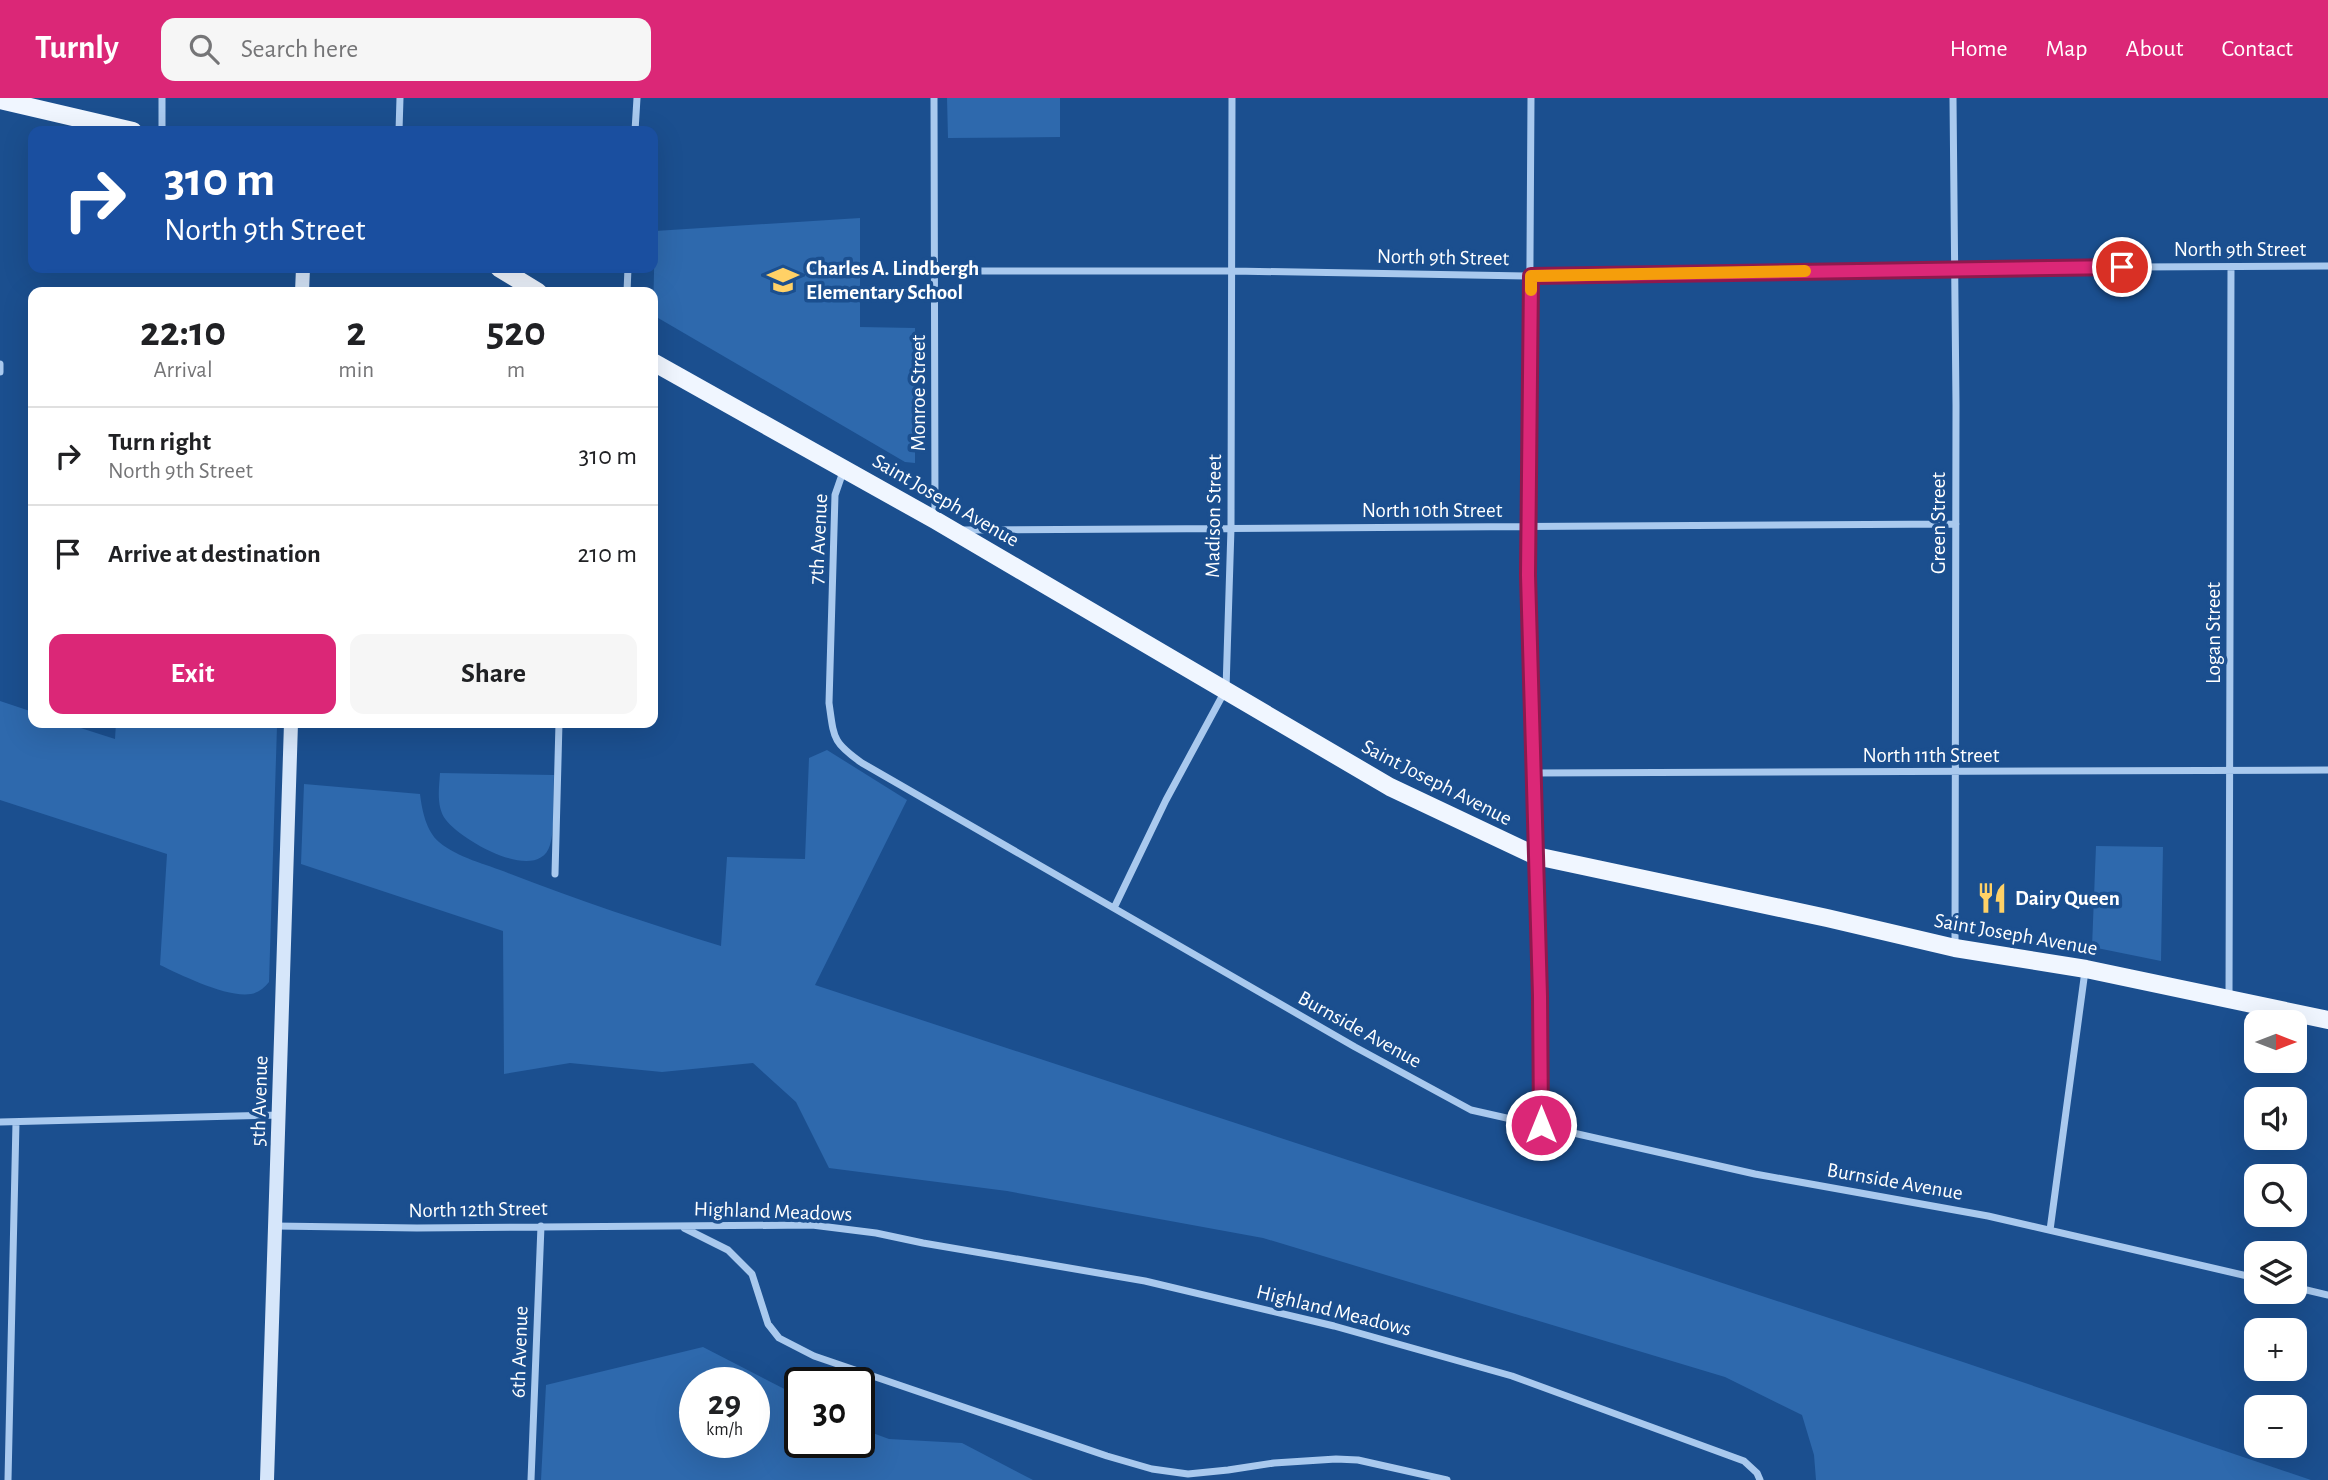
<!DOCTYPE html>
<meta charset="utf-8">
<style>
:root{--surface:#fff;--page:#f6f6f6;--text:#202124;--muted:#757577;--line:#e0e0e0;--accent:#db2777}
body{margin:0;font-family:"Alegreya Sans",sans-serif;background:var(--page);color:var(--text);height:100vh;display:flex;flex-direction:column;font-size:26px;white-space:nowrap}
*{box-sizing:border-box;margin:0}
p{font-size:23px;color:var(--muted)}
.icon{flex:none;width:38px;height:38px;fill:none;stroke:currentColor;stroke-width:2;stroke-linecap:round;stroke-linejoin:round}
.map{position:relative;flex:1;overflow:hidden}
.sheet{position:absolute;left:28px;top:189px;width:630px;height:441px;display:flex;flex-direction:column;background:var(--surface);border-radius:14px;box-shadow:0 7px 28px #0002}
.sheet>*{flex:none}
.banner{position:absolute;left:28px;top:28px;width:630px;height:147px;border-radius:14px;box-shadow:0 7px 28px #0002;background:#1a4fa0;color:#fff;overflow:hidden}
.needle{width:46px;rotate:90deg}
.fabs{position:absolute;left:2244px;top:912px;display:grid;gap:14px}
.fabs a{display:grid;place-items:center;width:63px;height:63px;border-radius:14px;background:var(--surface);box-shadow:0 7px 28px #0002;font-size:35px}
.speed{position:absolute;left:679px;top:1269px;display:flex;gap:14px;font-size:35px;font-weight:700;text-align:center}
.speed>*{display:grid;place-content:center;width:91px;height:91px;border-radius:50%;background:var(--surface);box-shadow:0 7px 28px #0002;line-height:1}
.speed small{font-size:18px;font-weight:400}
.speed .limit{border:4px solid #111;border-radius:10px;background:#fff;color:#111}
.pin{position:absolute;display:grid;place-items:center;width:60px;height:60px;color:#fff;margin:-30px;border:4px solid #fff;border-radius:50%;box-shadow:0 2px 7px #0007}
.me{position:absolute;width:77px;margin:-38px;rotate:0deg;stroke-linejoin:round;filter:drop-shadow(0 0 5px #0008)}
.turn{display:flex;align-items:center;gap:24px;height:147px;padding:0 21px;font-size:32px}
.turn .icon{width:91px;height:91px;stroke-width:2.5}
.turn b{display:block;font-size:49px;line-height:60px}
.eta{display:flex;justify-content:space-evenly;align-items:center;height:119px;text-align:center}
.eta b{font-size:42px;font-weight:700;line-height:49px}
.primary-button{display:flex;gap:14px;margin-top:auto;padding:14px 21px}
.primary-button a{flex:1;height:80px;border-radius:14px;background:var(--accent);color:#fff;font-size:28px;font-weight:700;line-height:80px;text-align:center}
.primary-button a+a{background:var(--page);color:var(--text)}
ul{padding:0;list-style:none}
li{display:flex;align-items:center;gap:21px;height:98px;padding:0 21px;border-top:2px solid var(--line)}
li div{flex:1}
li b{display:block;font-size:26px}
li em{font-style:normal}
header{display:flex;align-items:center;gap:42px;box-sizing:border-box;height:98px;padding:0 35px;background:var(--accent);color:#fff}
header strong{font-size:33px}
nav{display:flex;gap:38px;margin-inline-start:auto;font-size:24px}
.search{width:490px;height:63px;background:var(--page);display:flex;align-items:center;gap:18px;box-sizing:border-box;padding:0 24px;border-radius:14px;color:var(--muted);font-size:26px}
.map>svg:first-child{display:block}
.green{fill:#2e69ad;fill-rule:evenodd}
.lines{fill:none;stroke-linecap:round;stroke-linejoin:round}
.street{stroke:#a9c9ee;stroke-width:7}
.secondary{stroke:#d6e6fa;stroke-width:14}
.primary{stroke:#f0f6ff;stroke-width:18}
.route-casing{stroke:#8e194d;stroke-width:18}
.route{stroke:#db2777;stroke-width:12}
.slow{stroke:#f59e0b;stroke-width:12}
.labels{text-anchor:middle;stroke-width:7;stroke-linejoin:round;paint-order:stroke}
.street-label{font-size:21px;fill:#fff;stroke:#1b4f8f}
.poi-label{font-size:21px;font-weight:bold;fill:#fff;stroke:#1b4f8f;text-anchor:start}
</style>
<header>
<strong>Turnly</strong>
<div class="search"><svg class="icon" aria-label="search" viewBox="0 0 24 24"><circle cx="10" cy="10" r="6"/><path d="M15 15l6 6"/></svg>Search here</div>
<nav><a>Home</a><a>Map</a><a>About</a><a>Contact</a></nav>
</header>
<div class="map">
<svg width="2328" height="1382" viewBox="0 0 2328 1382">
<rect width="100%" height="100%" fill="#1b4f8f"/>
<path class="green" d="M 947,0 L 1060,0 L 1060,39 L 948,40 Z
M 860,120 L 860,229 L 915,230 L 915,365 L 905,364 L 653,217 L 655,133 Z
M 0,603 L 33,614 L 33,625 L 65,625 L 115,641 L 116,625 L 261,625 L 277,628 L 269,884 C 264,890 258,895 251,896 C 227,900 181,877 160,867 L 167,756 L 0,702 Z
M 827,652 L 907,702 L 815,887 L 1960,1263 L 2311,1382 L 1816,1382 L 1814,1357 L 1802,1317 L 1725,1279 L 1263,1140 L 1007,1093 L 829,1070 L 796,1004 L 753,965 L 662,974 L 570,965 L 504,976 L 503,833 L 301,766 L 304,686 L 420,696 C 422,712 426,733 439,744 C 458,760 486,766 508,775 C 578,802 649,826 721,848 L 727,759 L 805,761 L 809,660 Z
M 440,675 L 554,677 C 553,694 555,733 550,747 C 538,787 461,742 446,722 C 436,709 439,691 440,675 Z
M 2096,748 L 2163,749 L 2161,863 L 2092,849 Z
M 703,1249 L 800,1299 L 800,1344 L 859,1344 L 859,1330 L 889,1341 L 962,1345 L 1033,1382 L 541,1382 L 546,1287 ZM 695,1284 L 754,1284 L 754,1344 L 695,1344 Z"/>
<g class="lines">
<path class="street" d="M 162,0 L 162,33
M 934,0 L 935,419
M 1531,0 L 1528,477 L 1540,898 L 1541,1027
M 1953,0 L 1956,307 L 1955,850
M 399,33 L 400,0
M 635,33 L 637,0
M 935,173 L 1233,173 L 1531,178 L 1955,170 L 2328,168
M 627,194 L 628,170
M 0,266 L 0,274
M 844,371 L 835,397 L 829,605 C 834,640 832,644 862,665 L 1355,949 L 1471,1012 L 1755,1076 L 1988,1118 L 2256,1180
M 962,432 L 1956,426
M 1534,675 L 2328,672
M 555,776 L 559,625
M 1114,810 L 1166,702 L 1226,591 L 1231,430 L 1232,0
M 2229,899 L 2231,169
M 0,1024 L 279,1017
M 275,1128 L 417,1130 L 812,1127 L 876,1135 L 923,1145 L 1145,1183 L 1334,1228 L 1512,1278 L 1744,1363 L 1757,1375 L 1760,1382
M 684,1130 L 728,1152 L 752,1176 L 768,1226 L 779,1240 L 814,1258 L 1107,1358 L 1152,1371 L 1188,1376 L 1228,1372 L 1274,1365 L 1336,1361 L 1358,1362 L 1447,1382
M 2050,1132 L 2085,873
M 2294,1189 L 2328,1197
M 8,1382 L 16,1024
M 531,1382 L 541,1128"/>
<path class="secondary" d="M 302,194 L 303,170
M 267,1382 L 291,625"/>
<path class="primary" d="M 0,2 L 133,33
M 499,170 L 538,194
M 653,264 L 935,422 L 1390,689 L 1536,758 L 1827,820 L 1955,850 L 2086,871 L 2328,922"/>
</g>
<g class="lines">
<defs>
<path id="route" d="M 1541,1027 L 1540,898 L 1528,477 L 1531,178 L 2122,169"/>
</defs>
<use href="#route" class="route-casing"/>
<use href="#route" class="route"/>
<path class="slow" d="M 1531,192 L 1531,178 L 1805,173"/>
</g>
<defs>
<symbol id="school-bare" viewBox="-9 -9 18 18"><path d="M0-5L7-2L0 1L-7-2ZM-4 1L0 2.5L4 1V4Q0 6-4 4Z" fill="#ffd166" stroke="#1b4f8f" stroke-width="2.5" paint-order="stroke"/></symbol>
<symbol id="restaurant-bare" viewBox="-9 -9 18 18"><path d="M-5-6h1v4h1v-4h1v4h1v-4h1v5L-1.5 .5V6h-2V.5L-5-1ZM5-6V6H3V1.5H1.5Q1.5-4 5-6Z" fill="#ffd166" stroke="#1b4f8f" stroke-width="2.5" paint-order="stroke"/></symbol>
</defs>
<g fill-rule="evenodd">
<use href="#school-bare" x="761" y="160" width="44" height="44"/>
<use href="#restaurant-bare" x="1970" y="778" width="44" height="44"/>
</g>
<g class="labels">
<g class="street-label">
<text x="2240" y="158">North 9th Street</text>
<text transform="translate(1443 159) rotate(1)" y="7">North 9th Street</text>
<text transform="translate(918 295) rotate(-90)" y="7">Monroe Street</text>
<text transform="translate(946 402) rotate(30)" y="7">Saint Joseph Avenue</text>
<text x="1432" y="419">North 10th Street</text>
<text transform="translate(1213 418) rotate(-89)" y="7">Madison Street</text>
<text transform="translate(1938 425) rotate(-90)" y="7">Green Street</text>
<text transform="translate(818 441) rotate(-87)" y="7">7th Avenue</text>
<text transform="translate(2213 535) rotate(-90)" y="7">Logan Street</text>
<text x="1931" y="664">North 11th Street</text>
<text transform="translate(1437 684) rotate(27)" y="7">Saint Joseph Avenue</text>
<text transform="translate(2016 836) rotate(10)" y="7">Saint Joseph Avenue</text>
<text transform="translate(1360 931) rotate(29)" y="7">Burnside Avenue</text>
<text transform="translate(259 1003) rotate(-88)" y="7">5th Avenue</text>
<text transform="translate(1895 1083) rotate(10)" y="7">Burnside Avenue</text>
<text transform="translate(478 1111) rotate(-1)" y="7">North 12th Street</text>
<text transform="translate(773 1113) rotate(2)" y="7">Highland Meadows</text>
<text transform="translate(1334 1212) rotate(14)" y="7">Highland Meadows</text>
<text transform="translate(519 1254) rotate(-88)" y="7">6th Avenue</text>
</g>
<g class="poi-label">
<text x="806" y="177">Charles A. Lindbergh<tspan x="806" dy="24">Elementary School</tspan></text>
<text x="2015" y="807">Dairy Queen</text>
</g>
</g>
</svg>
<div class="fabs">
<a><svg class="needle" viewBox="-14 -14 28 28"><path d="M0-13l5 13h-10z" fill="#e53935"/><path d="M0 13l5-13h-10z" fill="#757577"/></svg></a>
<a><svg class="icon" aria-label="sound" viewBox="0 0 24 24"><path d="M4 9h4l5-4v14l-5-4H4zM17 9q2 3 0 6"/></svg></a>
<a><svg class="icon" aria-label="search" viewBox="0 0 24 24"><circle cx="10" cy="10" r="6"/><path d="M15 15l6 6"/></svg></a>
<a><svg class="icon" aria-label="layers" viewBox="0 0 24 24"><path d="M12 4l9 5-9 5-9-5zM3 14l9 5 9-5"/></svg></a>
<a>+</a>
<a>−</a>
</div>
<div class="speed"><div>29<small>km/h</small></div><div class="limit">30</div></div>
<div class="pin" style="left:2122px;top:169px;background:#d93025"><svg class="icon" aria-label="arrive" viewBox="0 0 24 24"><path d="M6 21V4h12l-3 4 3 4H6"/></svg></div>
<svg class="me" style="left:1541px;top:1027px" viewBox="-20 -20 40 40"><circle r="17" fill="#db2777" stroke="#fff" stroke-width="3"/><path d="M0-11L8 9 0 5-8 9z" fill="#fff"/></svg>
<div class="banner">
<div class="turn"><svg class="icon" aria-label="right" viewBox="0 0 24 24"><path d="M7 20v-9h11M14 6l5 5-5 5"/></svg><div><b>310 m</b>North 9th Street</div></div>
</div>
<section class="sheet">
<div class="eta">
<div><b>22:10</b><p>Arrival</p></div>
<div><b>2</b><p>min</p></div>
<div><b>520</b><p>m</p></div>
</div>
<ul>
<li><svg class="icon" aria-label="right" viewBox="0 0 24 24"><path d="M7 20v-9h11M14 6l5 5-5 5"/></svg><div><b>Turn right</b><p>North 9th Street</p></div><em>310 m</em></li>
<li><svg class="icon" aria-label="arrive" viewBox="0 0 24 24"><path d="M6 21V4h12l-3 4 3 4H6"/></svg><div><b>Arrive at destination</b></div><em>210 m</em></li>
</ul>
<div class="primary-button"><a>Exit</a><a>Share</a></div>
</section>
</div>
